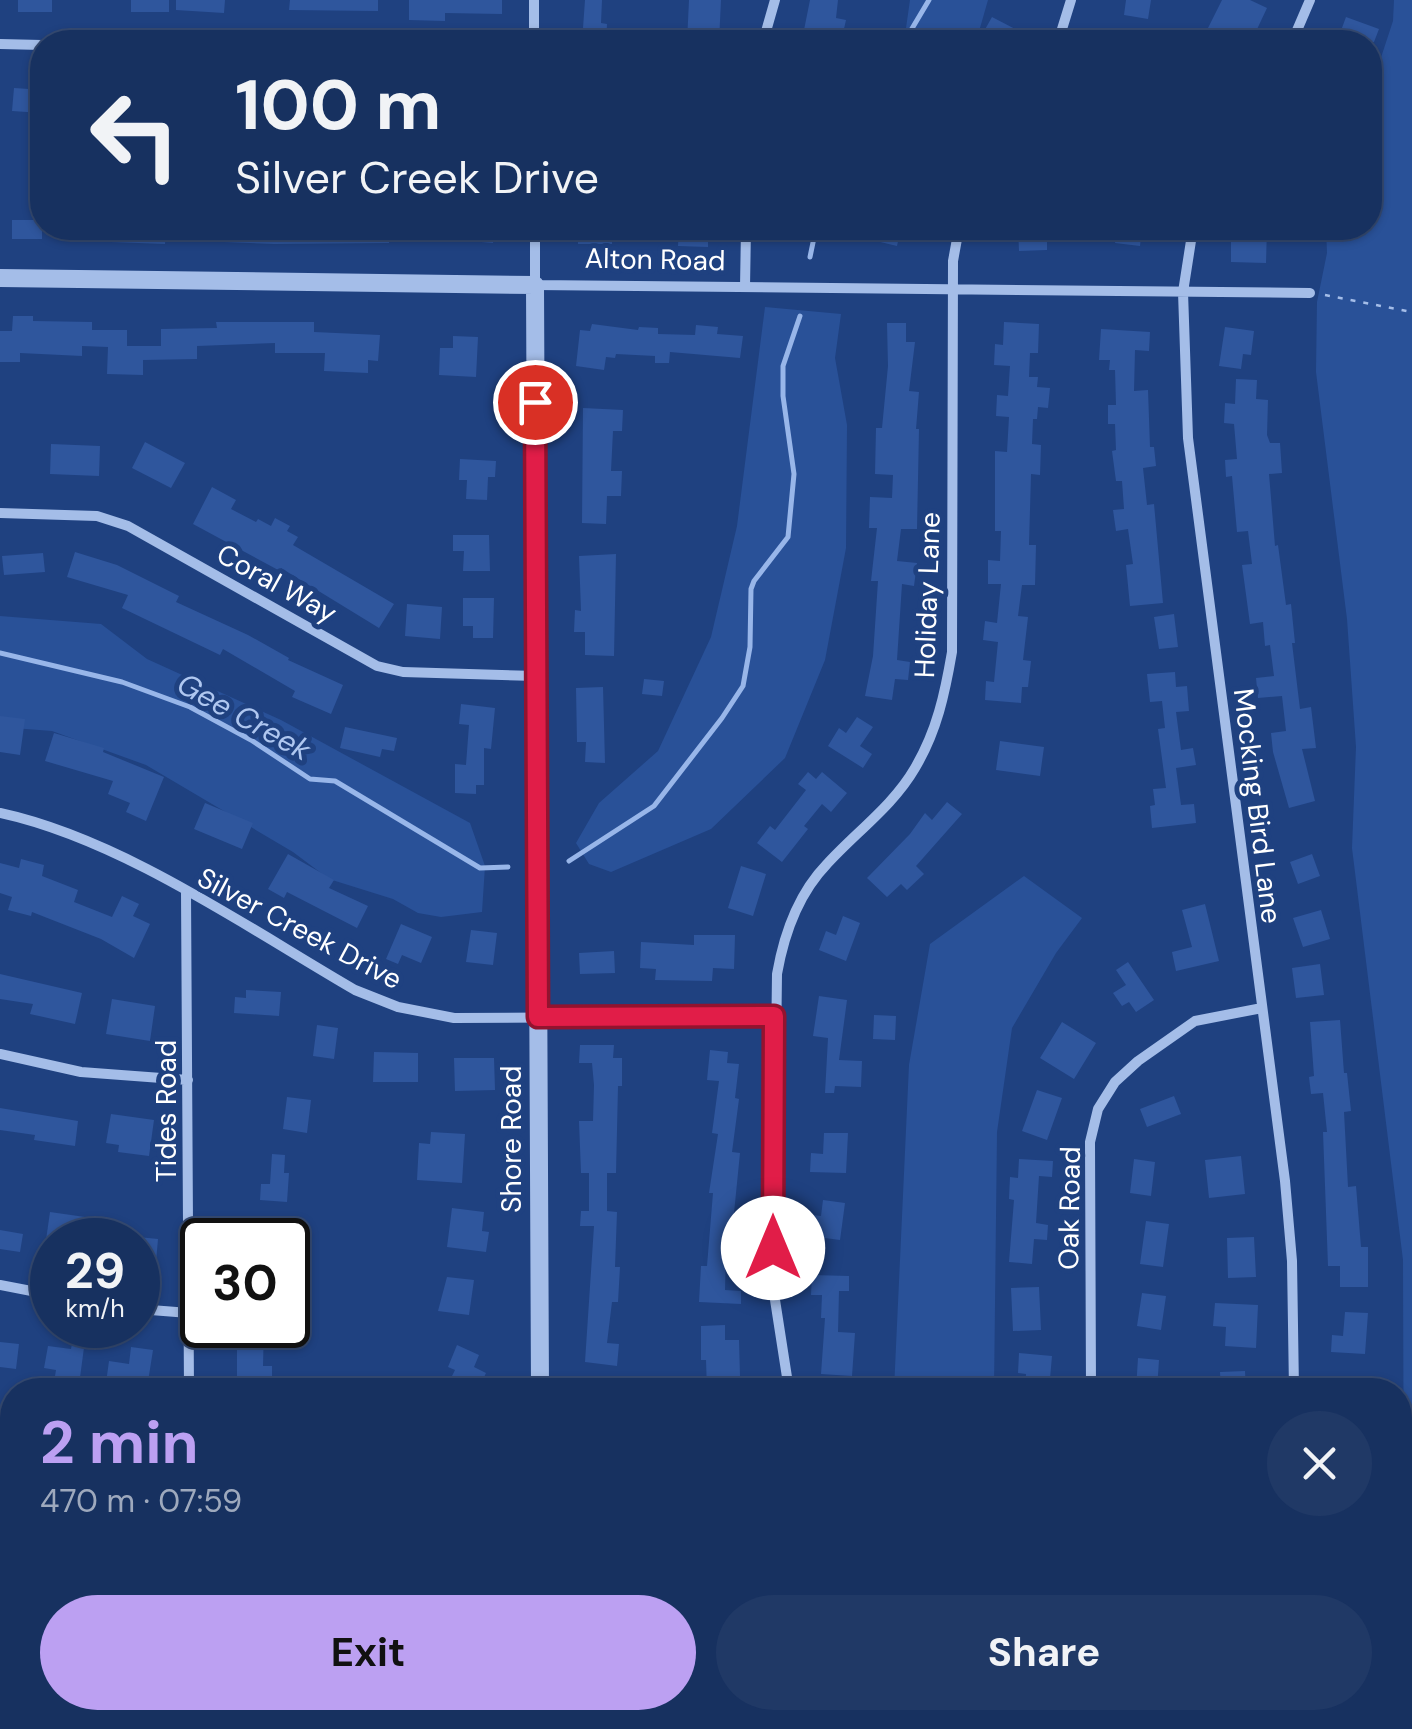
<!DOCTYPE html>
<meta charset="utf-8">
<style>
:root{--surface:#173160;--page:#203966;--text:#f1f3f6;--muted:#9ea9bd;--line:#364c75;--accent:#bca0f2}
body{margin:0;font-family:"DM Sans",sans-serif;background:var(--page);color:var(--text);height:100vh;display:flex;flex-direction:column;font-size:38px;white-space:nowrap}
*{box-sizing:border-box;margin:0}
p{font-size:32px;color:var(--muted)}
.icon{flex:none;width:55px;height:55px;fill:none;stroke:currentColor;stroke-width:2;stroke-linecap:round;stroke-linejoin:round}
.map{position:relative;flex:1;overflow:hidden}
.panel{position:absolute;left:0px;top:1378px;width:1412px;height:352px;display:flex;flex-direction:column;background:var(--surface);border-radius:40px 40px 0 0;box-shadow:0 2px 8px #0004,0 0 0 2px var(--line)}
.panel>*{flex:none}
.banner{position:absolute;left:30px;top:30px;width:1352px;height:210px;border-radius:40px;box-shadow:0 2px 8px #0004,0 0 0 2px var(--line);background:#173160;color:var(--text);overflow:hidden}
.speed{position:absolute;left:30px;top:1218px;display:flex;gap:20px;font-size:50px;font-weight:700;text-align:center}
.speed>*{display:grid;place-content:center;width:130px;height:130px;border-radius:50%;background:var(--surface);box-shadow:0 2px 8px #0004,0 0 0 2px var(--line);line-height:1}
.speed small{font-size:25px;font-weight:400}
.speed .limit{border:5px solid #111;border-radius:15px;background:#fff;color:#111}
.pin{position:absolute;display:grid;place-items:center;width:85px;height:85px;color:#fff;margin:-42px;border:5px solid #fff;border-radius:50%;box-shadow:0 2px 10px #0007}
.me{position:absolute;width:110px;margin:-55px;rotate:0deg;stroke-linejoin:round;filter:drop-shadow(0 0 8px #0008)}
.turn{display:flex;align-items:center;gap:35px;height:210px;padding:0 40px;font-size:45px}
.turn .icon{width:130px;height:130px;stroke-width:2.5}
.turn b{display:block;font-size:70px;line-height:85px}
.round{display:grid;place-items:center;flex:none;width:105px;height:105px;border-radius:52px;background:var(--page)}
.headline{display:flex;align-items:center;justify-content:space-between;height:170px;padding:0 40px}
h1{font-size:60px;font-weight:700;line-height:75px;color:var(--accent)}
.cta{display:flex;gap:20px;margin-top:auto;padding:20px 40px}
.cta a{flex:1;height:115px;border-radius:60px;background:var(--accent);color:#111;font-size:40px;font-weight:700;line-height:115px;text-align:center}
.cta a+a{background:var(--page);color:var(--text)}
.map>svg:first-child{display:block}
.green{fill:#295198}
.lines{fill:none;stroke-linecap:round;stroke-linejoin:round}
.stream{stroke:#98b6e9;stroke-width:5}
.building{fill:#2f569d}
.path{stroke:#a4bde8;stroke-width:2.5;stroke-dasharray:5 8;stroke-linecap:butt}
.minor{stroke:#a4bde8;stroke-width:10}
.tertiary{stroke:#a4bde8;stroke-width:18}
.route-casing{stroke:#92132f;stroke-width:25}
.route{stroke:#e11d48;stroke-width:18}
.labels{text-anchor:middle;stroke-width:10;stroke-linejoin:round;paint-order:stroke}
.street-label{font-size:28px;fill:#fff;stroke:#1f4180}
.water-label{font-size:30px;font-style:italic;fill:#afc7f0;stroke:#1f4180}
</style>
<div class="map">
<svg width="1412" height="1729" viewBox="0 0 1412 1729">
<rect width="100%" height="100%" fill="#1f4180"/>
<path class="green" d="M 910,0 L 988,0 L 976,42 L 904,42 Z
M 1394,0 L 1412,0 L 1412,1577 L 1404,1558 L 1403,1260 L 1352,848 L 1356,747 L 1347,619 L 1316,372 L 1317,302 L 1327,253 L 1326,228 L 1370,228 L 1370,91 L 1393,21 Z
M 765,307 L 841,314 L 835,358 L 847,425 L 846,548 L 825,660 L 785,758 L 711,829 L 611,872 L 589,864 L 576,843 L 599,803 L 658,751 L 711,637 L 737,526 Z
M 0,616 L 101,624 L 147,659 L 281,720 L 470,823 L 485,866 L 482,912 L 441,917 L 418,913 L 393,899 L 329,879 L 293,852 L 146,765 L 52,731 L 0,727 Z
M 1024,876 L 1082,918 L 1056,953 L 1012,1028 L 997,1132 L 994,1390 L 894,1390 L 909,1065 L 930,944 Z"/>
<g class="lines">
<path class="stream" d="M 904,42 L 929,0
M 810,257 L 816,228
M 0,653 L 122,682 L 190,707 L 251,740 L 310,779 L 335,781 L 480,868 L 508,867
M 569,861 L 654,806 L 722,718 L 743,686 L 750,647 L 751,589 L 754,581 L 788,537 L 794,474 L 783,396 L 783,366 L 800,316"/>
</g>
<path class="building" d="M 18,0 L 52,0 L 52,12 L 18,12 Z
M 131,0 L 169,0 L 169,12 L 131,12 Z
M 176,0 L 225,0 L 224,13 L 176,10 Z
M 290,0 L 378,0 L 378,11 L 289,10 Z
M 409,0 L 502,0 L 502,14 L 445,13 L 445,21 L 409,20 Z
M 585,0 L 602,0 L 601,23 L 607,24 L 606,42 L 582,42 Z
M 689,0 L 721,0 L 719,42 L 687,42 Z
M 810,0 L 838,0 L 836,18 L 846,20 L 841,42 L 818,42 L 819,37 L 803,35 Z
M 1126,0 L 1151,0 L 1148,19 L 1124,15 Z
M 1222,0 L 1250,0 L 1267,8 L 1251,42 L 1201,42 Z
M 992,17 L 1019,31 L 1013,42 L 978,42 Z
M 1346,17 L 1379,29 L 1374,42 L 1357,42 L 1339,36 Z
M 30,79 L 42,79 L 42,113 L 12,111 L 14,88 L 29,89 Z
M 12,220 L 42,220 L 42,239 L 12,239 Z
M 85,228 L 166,228 L 165,244 L 84,241 Z
M 199,228 L 494,228 L 493,243 L 434,238 L 434,242 L 389,240 L 389,243 L 274,244 L 198,241 Z
M 578,228 L 612,228 L 612,244 L 578,244 Z
M 679,228 L 708,228 L 708,247 L 678,246 Z
M 879,228 L 901,228 L 897,246 L 876,241 Z
M 1018,228 L 1047,228 L 1047,250 L 1019,251 Z
M 1117,228 L 1142,228 L 1140,246 L 1115,243 Z
M 1244,228 L 1267,228 L 1266,263 L 1231,262 L 1231,241 L 1244,241 Z
M 13,316 L 33,316 L 33,321 L 92,322 L 92,330 L 127,330 L 127,346 L 161,346 L 161,329 L 217,328 L 216,322 L 314,322 L 314,332 L 380,335 L 378,361 L 368,360 L 368,373 L 324,371 L 325,353 L 275,353 L 275,343 L 197,346 L 197,359 L 143,360 L 143,375 L 107,374 L 108,347 L 82,346 L 82,356 L 20,353 L 20,362 L 0,362 L 0,331 L 12,331 Z
M 1004,322 L 1039,324 L 1038,353 L 1030,353 L 1029,377 L 1038,377 L 1037,387 L 1050,388 L 1048,408 L 1038,407 L 1037,419 L 1033,419 L 1032,444 L 1041,445 L 1040,475 L 1031,474 L 1029,545 L 1036,545 L 1035,585 L 1022,585 L 1018,616 L 1028,617 L 1023,660 L 1031,661 L 1028,687 L 1022,687 L 1021,703 L 985,700 L 986,681 L 994,682 L 998,642 L 983,640 L 985,621 L 997,623 L 1001,584 L 988,584 L 988,560 L 1000,561 L 1001,531 L 995,531 L 995,451 L 1007,452 L 1009,417 L 996,416 L 997,395 L 1008,396 L 1010,366 L 994,365 L 995,344 L 1003,345 Z
M 887,323 L 906,323 L 906,342 L 915,342 L 909,391 L 919,392 L 916,429 L 919,429 L 917,529 L 901,529 L 897,561 L 917,563 L 914,586 L 902,584 L 897,660 L 910,662 L 908,680 L 895,679 L 892,700 L 865,696 L 873,656 L 878,581 L 871,581 L 877,528 L 869,528 L 870,497 L 892,498 L 893,475 L 875,474 L 876,428 L 882,428 L 888,366 Z
M 592,324 L 638,330 L 639,327 L 658,328 L 658,334 L 695,335 L 696,325 L 718,327 L 717,334 L 743,336 L 740,358 L 670,352 L 669,363 L 655,363 L 655,356 L 616,354 L 615,358 L 606,357 L 604,370 L 576,366 L 580,330 L 590,331 Z
M 1225,327 L 1254,331 L 1251,355 L 1243,354 L 1241,369 L 1219,366 Z
M 1101,329 L 1150,332 L 1149,351 L 1135,350 L 1134,391 L 1148,390 L 1150,447 L 1154,447 L 1156,466 L 1143,468 L 1147,505 L 1154,504 L 1163,603 L 1130,606 L 1126,565 L 1133,564 L 1128,529 L 1116,531 L 1113,510 L 1124,509 L 1122,481 L 1116,481 L 1112,451 L 1116,450 L 1115,424 L 1108,424 L 1108,405 L 1116,405 L 1115,370 L 1109,370 L 1110,360 L 1099,360 Z
M 453,336 L 478,337 L 476,377 L 439,375 L 440,348 L 453,348 Z
M 1236,379 L 1257,380 L 1256,399 L 1268,400 L 1267,435 L 1270,443 L 1280,443 L 1282,473 L 1269,474 L 1275,546 L 1278,545 L 1286,605 L 1291,604 L 1295,643 L 1292,643 L 1300,709 L 1311,707 L 1316,748 L 1302,749 L 1315,801 L 1289,808 L 1273,752 L 1271,733 L 1286,731 L 1282,696 L 1258,698 L 1256,678 L 1274,676 L 1270,645 L 1265,646 L 1263,622 L 1250,624 L 1242,565 L 1252,564 L 1248,531 L 1237,532 L 1232,476 L 1226,477 L 1225,460 L 1237,459 L 1234,424 L 1224,423 L 1225,403 L 1235,404 Z
M 583,408 L 623,410 L 622,431 L 613,431 L 611,471 L 622,471 L 621,496 L 607,496 L 606,524 L 582,523 Z
M 145,442 L 185,463 L 171,488 L 132,468 Z
M 51,444 L 100,446 L 99,476 L 50,474 Z
M 460,459 L 496,461 L 495,477 L 488,477 L 487,500 L 466,499 L 467,480 L 459,480 Z
M 212,487 L 236,500 L 231,509 L 256,522 L 258,519 L 271,526 L 275,518 L 290,526 L 287,531 L 298,537 L 293,545 L 394,604 L 379,628 L 281,568 L 280,571 L 193,524 Z
M 453,535 L 489,535 L 490,571 L 463,571 L 464,551 L 453,551 Z
M 75,552 L 117,565 L 179,596 L 176,602 L 248,635 L 289,658 L 288,660 L 343,685 L 331,714 L 292,697 L 295,691 L 223,649 L 220,655 L 122,608 L 128,595 L 67,577 Z
M 43,553 L 45,572 L 4,575 L 2,556 Z
M 616,554 L 614,656 L 585,655 L 585,632 L 574,632 L 575,610 L 581,611 L 579,556 Z
M 463,598 L 494,598 L 493,638 L 473,638 L 473,626 L 463,626 Z
M 407,604 L 442,607 L 440,639 L 405,636 Z
M 1174,614 L 1178,647 L 1159,649 L 1154,617 Z
M 1175,672 L 1176,687 L 1187,686 L 1189,711 L 1176,712 L 1181,750 L 1193,748 L 1196,765 L 1176,768 L 1181,805 L 1194,804 L 1196,823 L 1152,828 L 1150,806 L 1155,805 L 1153,789 L 1166,788 L 1158,729 L 1165,728 L 1162,701 L 1150,702 L 1147,674 Z
M 644,679 L 664,681 L 662,696 L 642,694 Z
M 603,687 L 605,763 L 585,762 L 586,742 L 577,742 L 576,688 Z
M 461,704 L 495,708 L 491,749 L 484,748 L 484,785 L 476,785 L 476,794 L 455,793 L 455,764 L 466,765 L 469,725 L 459,724 Z
M 0,716 L 25,719 L 20,755 L 0,752 Z
M 857,717 L 873,727 L 860,746 L 872,754 L 863,768 L 828,746 L 839,728 L 846,733 Z
M 345,727 L 397,738 L 394,751 L 382,749 L 380,757 L 340,748 Z
M 54,733 L 104,748 L 103,752 L 164,777 L 146,821 L 126,812 L 130,803 L 108,794 L 113,781 L 45,761 Z
M 1000,741 L 1044,747 L 1040,776 L 996,770 Z
M 808,772 L 816,779 L 822,772 L 847,793 L 831,812 L 822,804 L 804,826 L 808,829 L 782,862 L 757,843 L 770,826 L 775,830 L 806,790 L 798,784 Z
M 947,802 L 962,814 L 916,866 L 924,874 L 907,890 L 901,884 L 887,897 L 867,878 L 910,834 L 925,813 L 932,820 Z
M 205,803 L 253,823 L 242,849 L 194,829 Z
M 288,854 L 334,880 L 329,888 L 368,906 L 357,928 L 287,892 L 284,898 L 268,889 Z
M 1312,854 L 1320,876 L 1298,884 L 1290,862 Z
M 21,859 L 44,865 L 42,876 L 78,890 L 74,902 L 112,917 L 122,896 L 139,904 L 133,916 L 150,924 L 134,958 L 101,939 L 32,912 L 31,916 L 8,910 L 12,897 L 0,893 L 0,863 L 19,868 Z
M 741,866 L 766,874 L 753,916 L 728,908 Z
M 1205,904 L 1219,961 L 1176,971 L 1172,952 L 1192,947 L 1182,910 Z
M 1321,910 L 1330,939 L 1303,947 L 1293,918 Z
M 843,916 L 860,923 L 846,961 L 819,950 L 826,931 L 836,935 Z
M 401,924 L 432,937 L 421,963 L 402,955 L 398,964 L 386,959 Z
M 471,930 L 497,933 L 493,965 L 466,962 Z
M 694,935 L 735,935 L 734,969 L 713,968 L 712,981 L 655,980 L 656,969 L 640,968 L 641,942 L 694,945 Z
M 614,951 L 615,973 L 580,974 L 579,953 Z
M 1128,962 L 1154,1000 L 1136,1012 L 1129,1002 L 1122,1006 L 1113,993 L 1126,985 L 1116,970 Z
M 1320,964 L 1324,995 L 1296,998 L 1292,968 Z
M 0,974 L 82,993 L 75,1024 L 30,1014 L 33,1004 L 0,999 Z
M 246,990 L 281,992 L 279,1016 L 234,1013 L 235,997 L 246,998 Z
M 819,996 L 847,1000 L 839,1060 L 862,1061 L 861,1087 L 835,1086 L 834,1093 L 825,1093 L 828,1038 L 813,1036 Z
M 112,999 L 155,1006 L 150,1041 L 106,1034 Z
M 874,1015 L 896,1016 L 895,1040 L 873,1039 Z
M 1340,1020 L 1344,1073 L 1347,1073 L 1351,1111 L 1344,1112 L 1348,1187 L 1356,1186 L 1361,1247 L 1368,1247 L 1368,1287 L 1340,1287 L 1340,1266 L 1328,1266 L 1323,1132 L 1327,1132 L 1323,1093 L 1311,1094 L 1309,1077 L 1314,1076 L 1310,1022 Z
M 1062,1022 L 1096,1043 L 1074,1079 L 1040,1058 Z
M 317,1025 L 338,1028 L 334,1059 L 313,1056 Z
M 580,1045 L 614,1045 L 613,1058 L 622,1058 L 622,1086 L 618,1086 L 616,1173 L 607,1173 L 607,1211 L 617,1212 L 615,1267 L 620,1267 L 618,1302 L 612,1302 L 607,1343 L 619,1344 L 617,1366 L 585,1362 L 594,1226 L 580,1226 L 581,1211 L 589,1211 L 589,1173 L 581,1173 L 579,1121 L 593,1121 L 594,1085 L 592,1063 L 579,1063 Z
M 710,1050 L 728,1052 L 727,1063 L 739,1064 L 735,1098 L 739,1099 L 732,1152 L 740,1153 L 732,1233 L 742,1233 L 740,1254 L 726,1253 L 725,1290 L 741,1291 L 741,1304 L 699,1302 L 701,1266 L 707,1266 L 713,1193 L 709,1193 L 718,1134 L 712,1133 L 719,1081 L 707,1080 Z
M 374,1052 L 418,1053 L 418,1082 L 373,1082 Z
M 454,1058 L 494,1058 L 495,1090 L 455,1091 Z
M 1037,1090 L 1062,1098 L 1047,1140 L 1022,1131 Z
M 1174,1096 L 1181,1114 L 1147,1127 L 1140,1109 Z
M 287,1097 L 311,1100 L 307,1133 L 283,1129 Z
M 0,1108 L 78,1121 L 75,1146 L 34,1140 L 35,1135 L 0,1130 Z
M 111,1114 L 154,1120 L 149,1156 L 118,1152 L 119,1145 L 106,1143 Z
M 431,1132 L 465,1134 L 462,1183 L 417,1180 L 419,1143 L 430,1144 Z
M 824,1133 L 848,1133 L 846,1173 L 810,1172 L 811,1153 L 823,1154 Z
M 272,1154 L 285,1155 L 284,1173 L 289,1173 L 287,1202 L 260,1200 L 261,1184 L 270,1184 Z
M 1241,1156 L 1245,1194 L 1209,1198 L 1205,1160 Z
M 1019,1159 L 1053,1161 L 1052,1177 L 1039,1176 L 1036,1223 L 1048,1225 L 1047,1240 L 1034,1239 L 1032,1264 L 1009,1262 L 1014,1200 L 1009,1199 L 1010,1177 L 1018,1178 Z
M 1134,1159 L 1155,1162 L 1151,1196 L 1130,1193 Z
M 823,1200 L 845,1203 L 840,1240 L 810,1236 L 813,1215 L 821,1216 Z
M 452,1208 L 484,1212 L 482,1231 L 489,1232 L 486,1252 L 447,1247 Z
M 50,1212 L 92,1218 L 88,1240 L 46,1240 Z
M 1146,1221 L 1169,1224 L 1163,1267 L 1140,1264 Z
M 0,1230 L 23,1234 L 20,1252 L 0,1249 Z
M 288,1233 L 303,1233 L 303,1262 L 288,1262 Z
M 138,1237 L 158,1239 L 156,1262 L 138,1260 Z
M 1254,1237 L 1256,1277 L 1228,1278 L 1227,1238 Z
M 812,1275 L 849,1276 L 849,1291 L 839,1291 L 838,1332 L 855,1333 L 852,1376 L 821,1374 L 825,1318 L 821,1318 L 822,1295 L 811,1295 Z
M 447,1277 L 474,1280 L 469,1315 L 438,1311 Z
M 1039,1287 L 1041,1330 L 1013,1331 L 1011,1288 Z
M 1142,1293 L 1166,1296 L 1161,1330 L 1137,1326 Z
M 1215,1303 L 1258,1305 L 1256,1348 L 1225,1346 L 1226,1327 L 1213,1326 Z
M 1345,1312 L 1368,1313 L 1365,1354 L 1331,1352 L 1332,1335 L 1343,1336 Z
M 231,1325 L 264,1325 L 263,1366 L 272,1366 L 272,1390 L 237,1390 L 237,1344 L 231,1343 Z
M 725,1325 L 725,1340 L 739,1340 L 740,1376 L 750,1376 L 751,1390 L 707,1390 L 706,1360 L 701,1360 L 701,1326 Z
M 73,1338 L 85,1340 L 79,1385 L 54,1382 L 56,1370 L 44,1368 L 48,1346 L 71,1349 Z
M 0,1342 L 19,1344 L 16,1369 L 0,1367 Z
M 457,1345 L 479,1355 L 474,1367 L 486,1373 L 478,1390 L 450,1380 L 455,1370 L 448,1367 Z
M 131,1347 L 153,1350 L 147,1388 L 106,1383 L 109,1361 L 129,1364 Z
M 1019,1353 L 1052,1356 L 1049,1390 L 1025,1390 L 1026,1374 L 1018,1373 Z
M 1138,1358 L 1159,1360 L 1157,1390 L 1136,1390 Z
M 1245,1371 L 1246,1390 L 1221,1390 L 1220,1372 Z
M 0,1444 L 12,1446 L 7,1493 L 0,1493 Z
M 0,1680 L 12,1681 L 12,1710 L 0,1708 Z
M 1094,1718 L 1139,1718 L 1137,1729 L 1092,1729 Z"/>
<g class="lines">
<path class="path" d="M 1325,295 L 1412,312"/>
<path class="minor" d="M 534,0 L 534,42
M 763,42 L 775,0
M 1058,42 L 1071,0
M 1292,42 L 1310,0
M 0,44 L 42,45
M 535,228 L 535,285 L 1310,293
M 1193,228 L 1183,292 L 1188,438 L 1285,1181 L 1292,1261 L 1294,1390
M 745,287 L 746,228
M 0,513 L 97,516 L 128,526 L 377,666 L 403,672 L 536,676
M 0,813 C 121,839 248,928 355,990 L 398,1007 L 454,1018 L 774,1016
M 186,892 L 189,1390
M 0,1054 L 81,1072 L 188,1080
M 0,1285 L 52,1295
M 138,1309 L 189,1313
M 789,1390 L 773,1287 L 777,974 C 784,934 798,894 827,864 C 856,832 893,806 915,768 C 937,731 945,693 952,652 L 953,261 L 959,228
M 1091,1390 L 1090,1142 L 1098,1109 L 1115,1082 L 1138,1061 L 1195,1021 L 1262,1008
M 0,1524 L 12,1527
M 191,1718 L 191,1729
M 892,1718 L 957,1729
M 1344,1718 L 1344,1729
M 362,1729 L 533,1718
M 1054,1729 L 1058,1718"/>
<path class="tertiary" d="M 0,278 L 535,285 L 540,1390
M 542,1718 L 542,1729"/>
</g>
<g class="lines">
<defs>
<path id="route" d="M 535,402 L 538,1017 L 774,1016 L 773,1248"/>
</defs>
<use href="#route" class="route-casing"/>
<use href="#route" class="route"/>
</g>
<g class="labels">
<g class="street-label">
<text transform="translate(655 259) rotate(1)" y="10">Alton Road</text>
<text transform="translate(277 583) rotate(29)" y="10">Coral Way</text>
<text transform="translate(927 595) rotate(-88)" y="10">Holiday Lane</text>
<text transform="translate(1258 806) rotate(83)" y="10">Mocking Bird Lane</text>
<text transform="translate(300 928) rotate(28)" y="10">Silver Creek Drive</text>
<text transform="translate(166 1111) rotate(-90)" y="10">Tides Road</text>
<text transform="translate(511 1139) rotate(-90)" y="10">Shore Road</text>
<text transform="translate(1069 1208) rotate(-89)" y="10">Oak Road</text>
</g>
<g class="water-label">
<text transform="translate(244 717) rotate(29)" y="10">Gee Creek</text>
</g>
</g>
</svg>
<div class="speed"><div>29<small>km/h</small></div><div class="limit">30</div></div>
<div class="pin" style="left:535px;top:402px;background:#d93025"><svg class="icon" aria-label="arrive" viewBox="0 0 24 24"><path d="M6 21V4h12l-3 4 3 4H6"/></svg></div>
<svg class="me" style="left:773px;top:1248px" viewBox="-20 -20 40 40"><circle r="19" fill="#fff"/><path d="M0-13L10 11 0 6-10 11z" fill="#e11d48"/></svg>
<div class="banner">
<div class="turn"><svg class="icon" aria-label="left" viewBox="0 0 24 24"><path d="M17 20v-9H6M10 6l-5 5 5 5"/></svg><div><b>100 m</b>Silver Creek Drive</div></div>
</div>
<section class="panel">
<div class="headline"><div><h1>2 min</h1><p>470 m · 07:59</p></div><a class="round"><svg class="icon" aria-label="close" viewBox="0 0 24 24"><path d="M6 6l12 12M18 6L6 18"/></svg></a></div>
<div class="cta"><a>Exit</a><a>Share</a></div>
</section>
</div>
